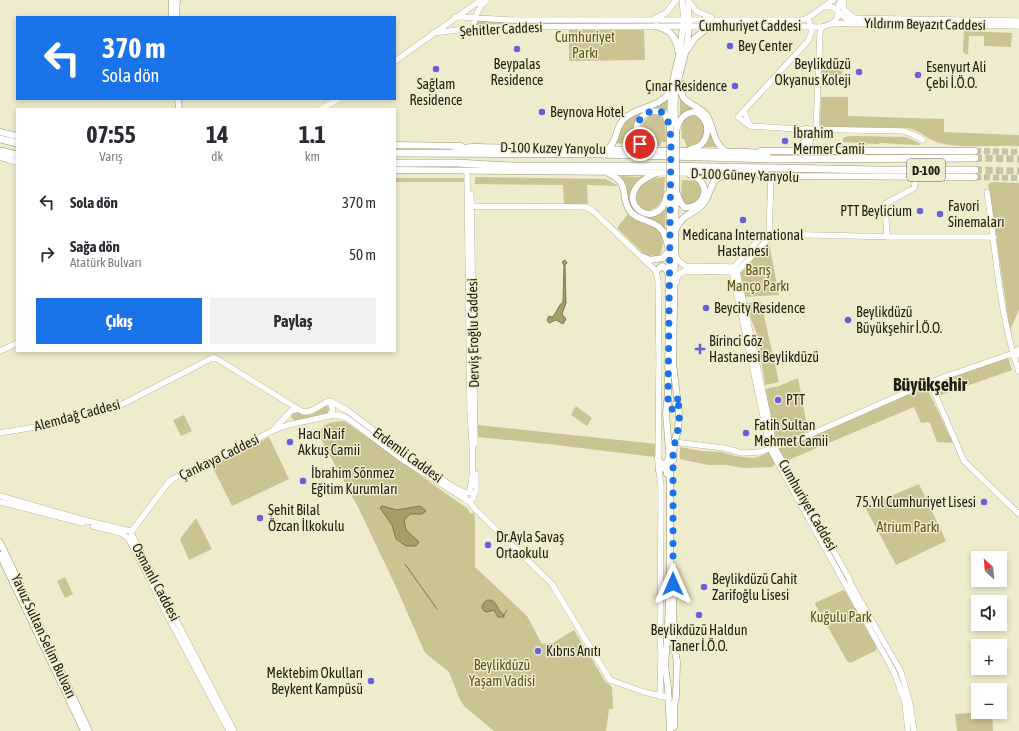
<!DOCTYPE html>
<html lang="tr">
<meta charset="utf-8">
<style>
:root{--surface:#fff;--page:#f2f2f3;--text:#2b2b33;--muted:#7c7c81;--accent:#1a73e8}
body{margin:0;font-family:"Asap Condensed",sans-serif;background:var(--page);color:var(--text);height:100vh;display:flex;flex-direction:column;font-size:15px;white-space:nowrap}
*{box-sizing:border-box;margin:0}
p{font-size:13px;color:var(--muted)}
.icon{flex:none;width:22px;height:22px;fill:none;stroke:currentColor;stroke-width:2;stroke-linecap:round;stroke-linejoin:round}
.map{position:relative;flex:1;overflow:hidden}
.panel{position:absolute;left:16px;top:108px;width:380px;height:244px;display:flex;flex-direction:column;background:var(--surface);border-radius:0px;box-shadow:0 2px 6px #0003}
.panel>*{flex:none}
.guide{position:absolute;left:16px;top:16px;width:380px;height:84px;border-radius:0px;box-shadow:0 2px 6px #0003;background:#1a73e8;color:#fff;overflow:hidden}
.needle{width:26px;rotate:334deg}
.controls{position:absolute;left:971px;top:551px;display:grid;gap:8px}
.controls a{display:grid;place-items:center;width:36px;height:36px;border-radius:0px;background:var(--surface);box-shadow:0 2px 6px #0003;font-size:20px}
.pin{position:absolute;display:grid;place-items:center;width:34px;height:34px;color:#fff;margin:-17px;border:2px solid #fff;border-radius:50%;box-shadow:0 1px 4px #0007}
.me{position:absolute;width:44px;margin:-22px;rotate:0deg;stroke-linejoin:round;filter:drop-shadow(0 0 3px #0008)}
.turn{display:flex;align-items:center;gap:14px;height:84px;padding:0 20px;font-size:18px}
.turn .icon{width:52px;height:52px;stroke-width:2.5}
.turn b{display:block;font-size:28px;line-height:34px}
.eta{display:flex;justify-content:space-evenly;align-items:center;height:68px;text-align:center}
.eta b{font-size:24px;font-weight:700;line-height:28px}
.button{display:flex;gap:8px;margin-top:auto;padding:8px 20px}
.button a{flex:1;height:46px;border-radius:0px;background:var(--accent);color:#fff;font-size:16px;font-weight:700;line-height:46px;text-align:center}
.button a+a{background:var(--page);color:var(--text)}
ul{padding:0;list-style:none}
li{display:flex;align-items:center;gap:12px;height:52px;padding:0 20px}
li div{flex:1}
li b{display:block;font-size:15px}
li em{font-style:normal}
.map>svg:first-child{display:block}
.green{fill:#cac392}
.water{fill:#a59e68;stroke:#7d784e}
.lines{fill:none;stroke-linecap:round;stroke-linejoin:round}
.stream{stroke:#7d784e;stroke-width:1}
.primary-tunnel{stroke:#c6c2a8;stroke-width:6;stroke-dasharray:6 3;stroke-linecap:butt}
.highway-tunnel{stroke:#c6c2a8;stroke-width:7;stroke-dasharray:7 3.5;stroke-linecap:butt}
.secondary-casing{stroke:#989578;stroke-width:6}
.primary-casing{stroke:#989578;stroke-width:7}
.highway-casing{stroke:#989578;stroke-width:8}
.secondary{stroke:#fff;stroke-width:5.5}
.primary{stroke:#fff;stroke-width:6}
.highway{stroke:#fff;stroke-width:7}
.primary-bridge-casing{stroke:#989578;stroke-width:7;stroke-linecap:butt}
.primary-bridge{stroke:#fff;stroke-width:6}
.route{stroke:#1a73e8;stroke-width:7;stroke-dasharray:0 12.6}
.poi-dot{fill:#6760da;stroke:#efebcd;stroke-width:1.5}
.labels{text-anchor:middle;stroke-width:3;stroke-linejoin:round;paint-order:stroke}
.shield{fill:#efebcd;stroke:#5e5c4b;stroke-width:1}
.shield-label{font-size:13px;font-weight:bold;fill:#201e13}
.street-label{font-size:14px;fill:#201e13;stroke:#efebcd}
.park-label{font-size:14px;fill:#605718;stroke:#efebcd}
.poi-label{font-size:14px;fill:#201e13;stroke:#efebcd;text-anchor:start}
.district-label{font-size:18px;font-weight:bold;fill:#201e13;stroke:#efebcd}
</style>
<div class="map">
<svg width="1019" height="731" viewBox="0 0 1019 731">
<rect width="100%" height="100%" fill="#efebcd"/>
<path class="green" d="M 476,19 L 494,22 L 648,24 L 648,26 L 501,24 L 475,26 Z
M 569,30 L 644,30 L 645,60 L 569,61 Z
M 964,31 L 1012,33 L 1011,47 L 984,46 L 984,36 L 969,36 L 968,54 L 965,54 L 963,51 Z
M 822,62 L 843,63 L 842,75 L 821,75 Z
M 680,95 C 688,107 698,107 705,115 C 710,122 710,131 713,139 C 714,142 716,145 717,147 L 702,147 C 718,129 700,96 680,116 Z
M 821,97 L 848,97 L 848,116 L 944,119 L 944,132 L 1019,135 L 1019,146 C 996,145 958,149 937,142 C 926,139 919,129 906,128 L 822,127 L 820,124 Z
M 667,100 L 667,110 L 665,111 C 657,105 642,107 638,119 C 636,126 638,137 637,145 L 615,143 L 622,125 L 628,117 Z
M 654,114 L 660,115 L 665,123 L 666,142 L 661,142 L 660,146 L 657,146 L 644,143 C 636,133 643,117 654,114 Z
M 690,115 C 699,114 706,124 704,133 C 704,136 702,140 700,143 L 690,147 L 687,147 L 684,139 L 682,139 C 681,129 680,121 690,115 Z
M 850,136 L 906,137 L 921,144 L 918,145 L 880,143 L 878,144 L 843,142 L 843,138 Z
M 621,176 L 637,177 L 643,176 C 639,181 634,184 631,192 C 626,205 641,221 654,216 C 659,214 662,209 666,206 L 665,232 L 639,217 L 631,209 L 620,178 Z
M 475,177 L 605,179 L 619,186 L 587,185 L 588,204 L 564,204 L 563,185 L 475,184 Z
M 665,177 C 664,192 665,207 648,211 L 640,207 L 636,199 C 639,183 650,178 665,177 Z
M 395,178 L 464,178 L 464,182 L 395,182 Z
M 682,180 L 697,181 C 703,190 702,194 697,203 L 688,206 C 679,200 681,190 682,180 Z
M 992,182 L 1019,183 L 1019,309 L 1010,331 L 988,184 Z
M 628,214 C 643,230 672,221 660,255 L 646,256 L 617,228 Z
M 766,242 L 769,243 L 779,295 L 743,297 L 739,272 Z
M 745,303 L 761,303 L 779,382 L 765,385 L 758,337 Z
M 1008,357 L 1012,370 L 938,396 L 932,381 Z
M 798,378 L 808,431 L 780,443 L 775,440 L 765,389 L 779,386 Z
M 923,387 L 927,388 L 953,443 L 937,442 L 930,423 L 928,422 L 921,423 L 914,407 L 786,461 L 778,449 L 822,432 Z
M 325,405 L 329,408 L 328,413 L 295,421 L 291,417 L 292,413 L 295,412 C 298,412 301,414 304,415 C 313,416 318,409 325,405 Z
M 576,406 L 592,418 L 587,426 L 571,415 Z
M 184,415 L 192,431 L 181,436 L 173,420 Z
M 344,421 C 386,449 426,480 468,509 L 470,514 L 474,513 L 475,519 L 475,567 L 527,616 L 542,644 L 553,643 L 574,630 L 605,681 L 612,687 L 613,709 L 609,709 L 606,731 L 494,731 L 465,707 L 460,700 L 449,672 L 425,653 L 397,589 L 359,509 L 322,441 L 319,435 C 322,422 332,422 344,421 Z
M 478,425 L 657,444 L 655,457 L 548,444 L 478,437 Z
M 269,437 L 289,479 L 232,506 L 212,466 Z
M 680,447 L 701,451 L 722,452 L 735,456 L 754,458 L 771,452 L 776,463 L 772,467 L 745,468 L 726,465 L 708,465 L 680,459 Z
M 919,484 L 946,541 L 896,565 L 865,507 Z
M 196,518 L 212,549 L 189,560 L 180,539 Z
M 65,577 L 73,594 L 65,598 L 57,581 Z
M 843,590 L 845,591 L 877,648 L 875,651 L 850,663 L 847,661 L 815,604 L 815,603 Z
M 983,712 L 992,712 L 993,731 L 957,731 L 955,714 Z"/>
<path class="water" d="M 565,260 L 567,263 L 565,265 L 566,303 L 562,314 L 566,319 L 563,324 L 556,320 L 549,323 L 547,320 L 549,316 L 552,317 C 557,313 558,305 563,302 L 564,265 L 562,262 Z
M 382,506 L 397,510 L 420,506 L 426,511 L 422,514 L 410,514 L 404,520 L 406,530 L 419,542 L 416,546 L 406,546 L 396,539 L 392,525 L 380,508 Z
M 487,600 C 498,599 496,610 504,615 L 504,617 L 498,617 L 494,610 L 487,612 L 484,611 L 482,608 L 483,604 Z"/>
<g class="lines">
<path class="stream" d="M 405,564 L 437,609
M 504,615 L 507,610"/>
<path class="primary-tunnel" d="M 975,151 L 1019,152
M 975,177 L 1019,178"/>
<path class="highway-tunnel" d="M 975,158 L 1019,159
M 975,170 L 1019,171"/>
<defs>
<path id="secondary" d="M 682,0 L 684,20
M 688,0 L 696,11 L 711,17
M 843,0 L 844,10 L 853,17
M 688,2 L 689,20
M 824,7 C 838,5 835,12 845,18 L 1019,21
M 455,17 L 463,17 L 511,20 L 802,20 L 808,18 L 833,0
M 808,18 L 812,31 L 808,41 L 738,117 L 750,126 L 799,129 L 904,131 L 914,135 L 923,140
M 654,19 L 666,13 L 676,0
M 831,24 L 855,23 L 1019,26
M 472,28 C 476,17 477,8 487,0
M 433,33 L 482,27 L 710,26 L 822,27 C 849,19 831,11 842,0
M 395,61 L 481,0
M 321,109 L 339,99
M 744,111 L 750,126
M 816,130 L 820,33 L 822,27
M 467,171 C 468,251 469,331 470,410 C 471,431 476,474 469,492 L 466,493 L 464,497 L 467,501 L 470,501 L 473,499 C 474,495 473,492 469,492
M 987,192 C 996,251 999,315 1019,372
M 471,194 L 475,444
M 468,206 L 586,207 L 593,211 L 656,271 L 658,280 L 659,360 L 658,463 L 661,486 L 661,513 L 660,637 L 661,652 L 660,697
M 769,234 L 771,176
M 887,237 L 885,204 L 914,188 L 916,178
M 674,253 L 678,260 L 685,266 L 734,267
M 734,267 L 737,272 L 775,448 L 849,578 L 851,584 L 901,672 L 910,704 L 914,731
M 676,283 L 678,275 L 685,271 L 737,272 L 765,242 L 769,234
M 0,351 L 17,343
M 1012,354 L 1019,349
M 930,382 L 964,461 L 1019,514
M 330,401 L 348,411 L 402,452 L 453,487 L 466,493
M 329,416 L 333,410 L 330,401
M 275,428 L 291,411 L 298,409
M 0,433 L 41,426 L 117,407 L 214,357 L 303,412 C 316,412 319,404 330,401
M 674,442 L 724,448 L 742,453 L 760,452 L 809,435 L 930,382 L 1005,356 L 1012,354 L 1019,355
M 474,495 L 476,491 L 476,474
M 0,496 L 84,520 L 130,531 L 234,731
M 469,501 L 476,510 L 552,584 L 610,680 L 644,692 L 669,698
M 0,502 L 83,523
M 93,526 L 121,533 L 128,538 L 149,578 L 166,613 L 229,731
M 131,532 L 168,483 L 172,479 L 207,464 L 272,431 L 288,425 L 329,416 L 337,415 L 347,418 L 403,460 L 465,499
M 908,731 L 905,703 L 894,672 L 770,449 L 732,271 L 734,267 L 761,237 L 769,234 L 897,237 L 994,237"/>
<path id="primary" d="M 172,17 L 172,0
M 176,17 L 177,0
M 656,26 C 671,30 676,37 678,51
M 687,50 L 695,38 L 710,26
M 679,82 C 680,87 681,92 683,97 C 689,106 702,107 707,116 C 715,130 712,141 726,152
M 178,99 L 179,109
M 670,126 L 671,90 L 679,55 L 684,20
M 677,128 C 680,119 684,113 694,112 C 713,118 711,146 691,149
M 0,132 L 17,136
M 676,132 C 675,119 673,104 676,91 C 680,68 690,44 689,20
M 395,145 L 461,146
M 475,147 L 743,152
M 649,148 L 642,146 C 627,131 642,104 664,113 L 669,124
M 608,149 C 618,141 615,127 624,119 C 638,106 659,108 670,92
M 811,150 C 807,142 811,136 816,130
M 760,151 L 975,151
M 797,151 L 805,141 L 807,129
M 0,157 L 17,162
M 395,170 L 735,173
M 608,173 C 632,184 619,196 630,211 C 637,221 651,219 660,228 C 666,233 667,243 669,251 L 663,258 L 650,260 L 641,256
M 657,173 C 601,195 659,240 667,194
M 760,176 L 975,177
M 677,194 L 681,203 L 684,207 C 702,211 716,183 690,175
M 676,229 C 684,211 693,216 703,204 C 714,191 706,181 727,174
M 656,271 L 662,266 L 666,269 L 668,273
M 668,401 L 669,407 L 672,409 L 675,408 L 677,401
M 658,458 L 660,462 L 662,464 L 667,463 L 669,457
M 673,460 L 674,442 L 678,431 L 679,413 L 673,364 L 676,189
M 659,471 L 661,469 L 665,468 L 667,470 L 667,474
M 0,542 L 89,731
M 0,555 L 84,731
M 673,591 L 673,643 L 677,661 L 676,697 L 674,705 L 674,727
M 670,731 L 668,688 L 665,665 L 668,626 L 670,574 L 670,464 L 666,413 L 668,392 L 670,183"/>
<path id="highway" d="M 0,139 L 17,143
M 456,149 L 478,147
M 0,151 L 17,155
M 740,152 L 767,154
M 395,153 L 600,154 L 770,159 L 975,158
M 395,163 L 456,163 L 512,166 L 664,166 L 877,170 L 975,170
M 731,173 L 765,173"/>
</defs>
<use href="#secondary" class="secondary-casing"/>
<use href="#primary" class="primary-casing"/>
<use href="#highway" class="highway-casing"/>
<use href="#secondary" class="secondary"/>
<use href="#primary" class="primary"/>
<use href="#highway" class="highway"/>
<defs>
<path id="primary-bridge" d="M 670,183 L 670,126
M 676,189 L 676,132"/>
</defs>
<use href="#primary-bridge" class="primary-bridge-casing"/>
<use href="#primary-bridge" class="primary-bridge"/>
</g>
<g class="lines">
<path class="route" d="M 640,144 C 630,127 643,104 664,113 L 670,126 L 671,143 L 668,403 L 670,409 L 674,409 L 677,404 L 678,396 C 678,405 680,413 679,422 C 678,433 674,443 673,454 L 673,584"/>
</g>
<g class="poi-dot">
<circle cx="730" cy="46" r="4"/>
<circle cx="517" cy="49" r="4"/>
<circle cx="436" cy="69" r="4"/>
<circle cx="859" cy="72" r="4"/>
<circle cx="918" cy="75" r="4"/>
<circle cx="735" cy="86" r="4"/>
<circle cx="542" cy="112" r="4"/>
<circle cx="785" cy="141" r="4"/>
<circle cx="920" cy="211" r="4"/>
<circle cx="940" cy="214" r="4"/>
<circle cx="743" cy="220" r="4"/>
<circle cx="706" cy="308" r="4"/>
<circle cx="848" cy="320" r="4"/>
<path d="M698 343h4v4h4v4h-4v4h-4v-4h-4v-4h4z"/>
<circle cx="778" cy="400" r="4"/>
<circle cx="746" cy="433" r="4"/>
<circle cx="290" cy="442" r="4"/>
<circle cx="303" cy="481" r="4"/>
<circle cx="984" cy="502" r="4"/>
<circle cx="260" cy="518" r="4"/>
<circle cx="488" cy="545" r="4"/>
<circle cx="704" cy="587" r="4"/>
<circle cx="699" cy="615" r="4"/>
<circle cx="538" cy="651" r="4"/>
<circle cx="371" cy="681" r="4"/>
</g>
<g class="labels">
<rect class="shield" x="907" y="159" width="38" height="22" rx="3"/>
<g class="shield-label">
<text x="926" y="175">D-100</text>
</g>
<g class="street-label">
<text transform="translate(925 24) rotate(1)" y="5">Yıldırım Beyazıt Caddesi</text>
<text x="750" y="31">Cumhuriyet Caddesi</text>
<text transform="translate(501 29) rotate(-3)" y="5">Şehitler Caddesi</text>
<text transform="translate(553 148) rotate(1)" y="5">D-100 Kuzey Yanyolu</text>
<text transform="translate(745 175) rotate(2)" y="5">D-100 Güney Yanyolu</text>
<text transform="translate(473 333) rotate(-91)" y="5">Derviş Eroğlu Caddesi</text>
<text transform="translate(77 415) rotate(-15)" y="5">Alemdağ Caddesi</text>
<text transform="translate(408 455) rotate(36)" y="5">Erdemli Caddesi</text>
<text transform="translate(219 457) rotate(-26)" y="5">Çankaya Caddesi</text>
<text transform="translate(808 505) rotate(60)" y="5">Cumhuriyet Caddesi</text>
<text transform="translate(156 582) rotate(62)" y="5">Osmanlı Caddesi</text>
<text transform="translate(44 636) rotate(65)" y="5">Yavuz Sultan Selim Bulvarı</text>
</g>
<g class="park-label">
<text x="585" y="42">Cumhuriyet<tspan x="585" dy="16">Parkı</tspan></text>
<text x="758" y="275">Barış<tspan x="758" dy="16">Manço Parkı</tspan></text>
<text x="908" y="532">Atrium Parkı</text>
<text x="841" y="622">Kuğulu Park</text>
<text x="502" y="670">Beylikdüzü<tspan x="502" dy="16">Yaşam Vadisi</tspan></text>
</g>
<g class="poi-label">
<text x="738" y="51">Bey Center</text>
<text x="517" y="69" text-anchor="middle">Beypalas<tspan x="517" dy="16">Residence</tspan></text>
<text x="851" y="69" text-anchor="end">Beylikdüzü<tspan x="851" dy="16">Okyanus Koleji</tspan></text>
<text x="926" y="72">Esenyurt Ali<tspan x="926" dy="16">Çebi İ.Ö.O.</tspan></text>
<text x="436" y="89" text-anchor="middle">Sağlam<tspan x="436" dy="16">Residence</tspan></text>
<text x="727" y="91" text-anchor="end">Çınar Residence</text>
<text x="550" y="117">Beynova Hotel</text>
<text x="793" y="138">İbrahim<tspan x="793" dy="16">Mermer Camii</tspan></text>
<text x="948" y="211">Favori<tspan x="948" dy="16">Sinemaları</tspan></text>
<text x="912" y="216" text-anchor="end">PTT Beylicium</text>
<text x="743" y="240" text-anchor="middle">Medicana International<tspan x="743" dy="16">Hastanesi</tspan></text>
<text x="714" y="313">Beycity Residence</text>
<text x="856" y="317">Beylikdüzü<tspan x="856" dy="16">Büyükşehir İ.Ö.O.</tspan></text>
<text x="709" y="346">Birinci Göz<tspan x="709" dy="16">Hastanesi Beylikdüzü</tspan></text>
<text x="786" y="405">PTT</text>
<text x="754" y="430">Fatih Sultan<tspan x="754" dy="16">Mehmet Camii</tspan></text>
<text x="298" y="439">Hacı Naif<tspan x="298" dy="16">Akkuş Camii</tspan></text>
<text x="311" y="478">İbrahim Sönmez<tspan x="311" dy="16">Eğitim Kurumları</tspan></text>
<text x="976" y="507" text-anchor="end">75.Yıl Cumhuriyet Lisesi</text>
<text x="268" y="515">Şehit Bilal<tspan x="268" dy="16">Özcan İlkokulu</tspan></text>
<text x="496" y="542">Dr.Ayla Savaş<tspan x="496" dy="16">Ortaokulu</tspan></text>
<text x="712" y="584">Beylikdüzü Cahit<tspan x="712" dy="16">Zarifoğlu Lisesi</tspan></text>
<text x="699" y="635" text-anchor="middle">Beylikdüzü Haldun<tspan x="699" dy="16">Taner İ.Ö.O.</tspan></text>
<text x="546" y="656">Kıbrıs Anıtı</text>
<text x="363" y="678" text-anchor="end">Mektebim Okulları<tspan x="363" dy="16">Beykent Kampüsü</tspan></text>
</g>
<g class="district-label">
<text x="930" y="391">Büyükşehir</text>
</g>
</g>
</svg>
<div class="controls">
<a><svg class="needle" viewBox="-14 -14 28 28"><path d="M0-13l5 13h-10z" fill="#e53935"/><path d="M0 13l5-13h-10z" fill="#7c7c81"/></svg></a>
<a><svg class="icon" aria-label="sound" viewBox="0 0 24 24"><path d="M4 9h4l5-4v14l-5-4H4zM17 9q2 3 0 6"/></svg></a>
<a>+</a>
<a>−</a>
</div>
<div class="pin" style="left:640px;top:144px;background:#d93025"><svg class="icon" aria-label="arrive" viewBox="0 0 24 24"><path d="M6 21V4h12l-3 4 3 4H6"/></svg></div>
<svg class="me" style="left:673px;top:584px" viewBox="-20 -20 40 40"><path d="M0-17L14 15 0 8-14 15z" fill="#1a73e8" stroke="#fff" stroke-width="4"/></svg>
<div class="guide">
<div class="turn"><svg class="icon" aria-label="left" viewBox="0 0 24 24"><path d="M17 20v-9H6M10 6l-5 5 5 5"/></svg><div><b>370 m</b>Sola dön</div></div>
</div>
<section class="panel">
<div class="eta">
<div><b>07:55</b><p>Varış</p></div>
<div><b>14</b><p>dk</p></div>
<div><b>1.1</b><p>km</p></div>
</div>
<ul>
<li><svg class="icon" aria-label="left" viewBox="0 0 24 24"><path d="M17 20v-9H6M10 6l-5 5 5 5"/></svg><div><b>Sola dön</b></div><em>370 m</em></li>
<li><svg class="icon" aria-label="right" viewBox="0 0 24 24"><path d="M7 20v-9h11M14 6l5 5-5 5"/></svg><div><b>Sağa dön</b><p>Atatürk Bulvarı</p></div><em>50 m</em></li>
</ul>
<div class="button"><a>Çıkış</a><a>Paylaş</a></div>
</section>
</div>
